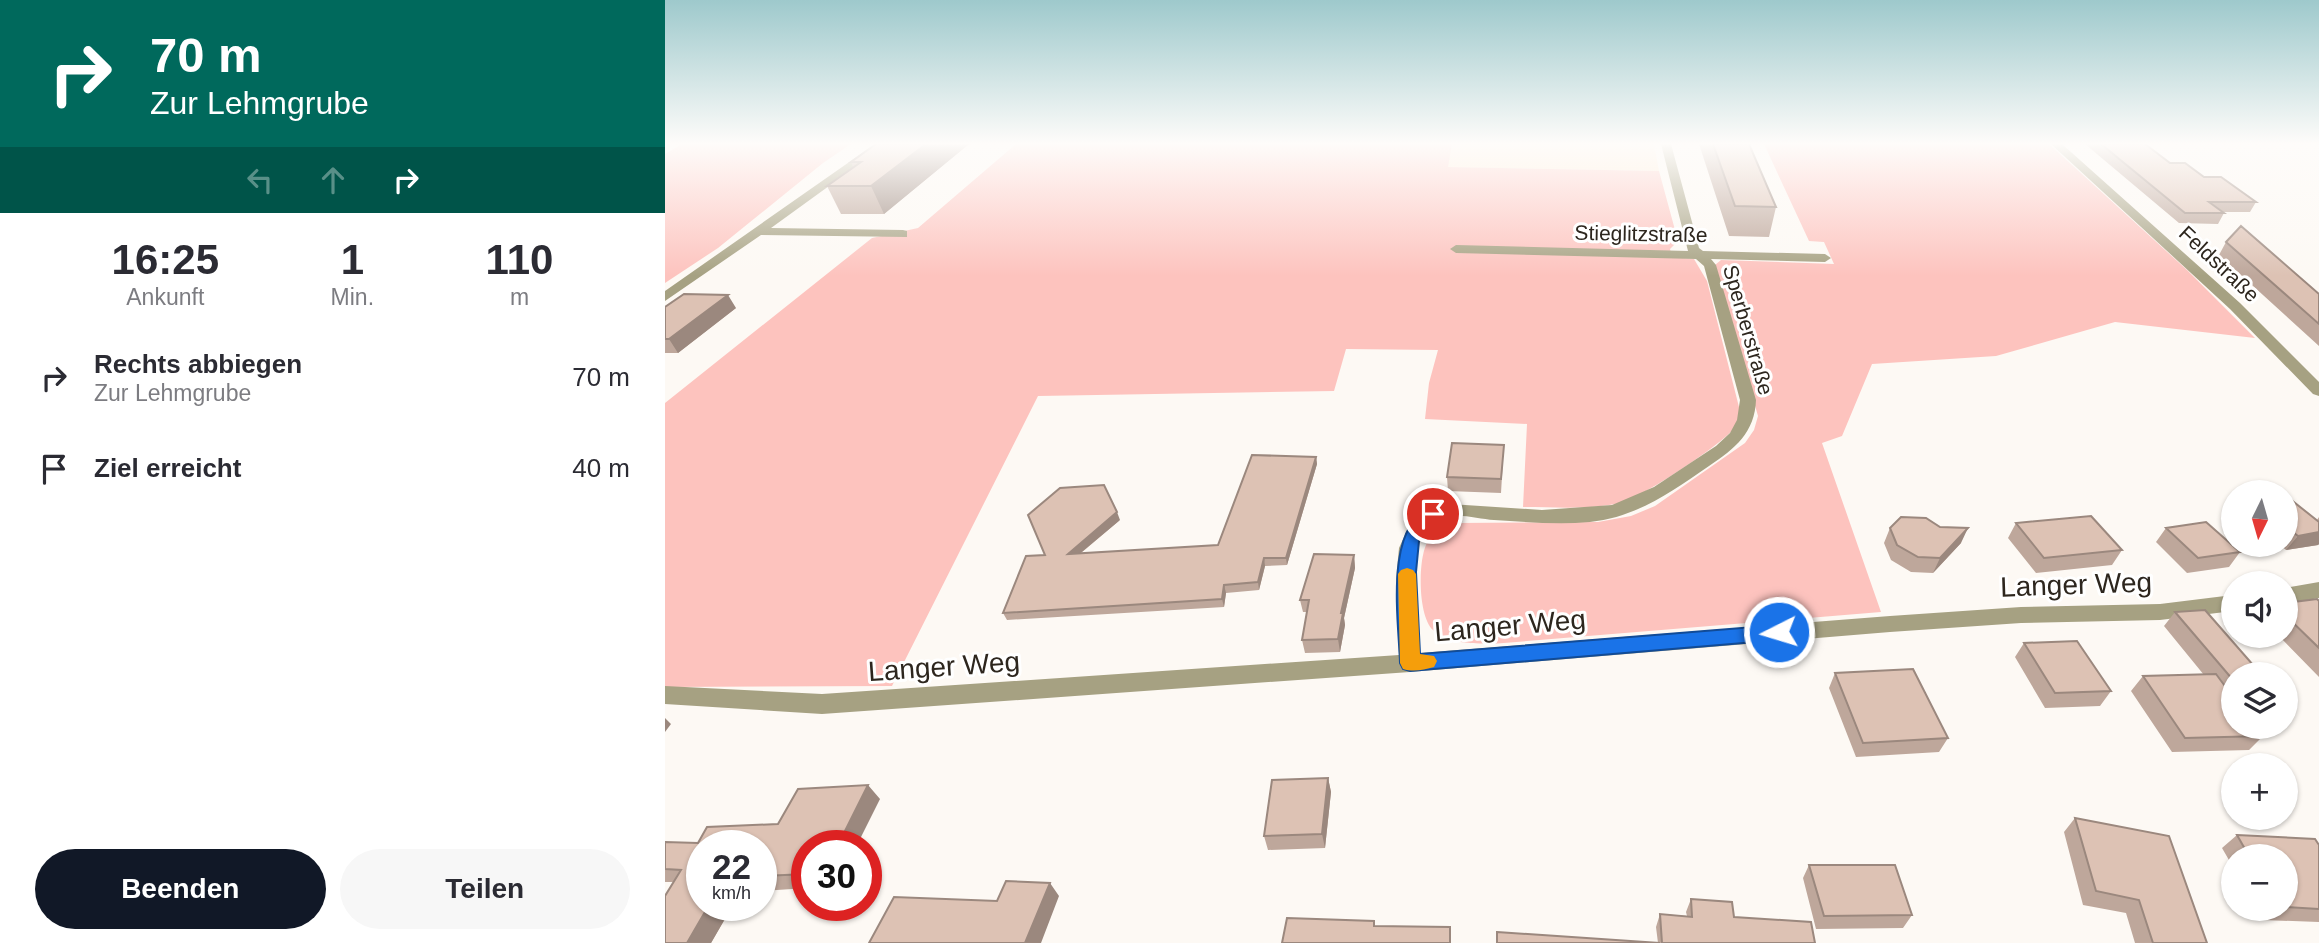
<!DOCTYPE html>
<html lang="de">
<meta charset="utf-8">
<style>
:root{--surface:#fff;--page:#f7f7f7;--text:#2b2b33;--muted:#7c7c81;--accent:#111827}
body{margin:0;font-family:Helvetica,sans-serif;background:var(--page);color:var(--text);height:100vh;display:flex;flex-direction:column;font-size:26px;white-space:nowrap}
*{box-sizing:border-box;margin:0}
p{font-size:23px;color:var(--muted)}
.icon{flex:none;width:38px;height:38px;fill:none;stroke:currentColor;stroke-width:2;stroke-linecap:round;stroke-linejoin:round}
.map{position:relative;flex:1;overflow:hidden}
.details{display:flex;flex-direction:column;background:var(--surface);width:665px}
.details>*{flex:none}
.hud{background:#00695c;color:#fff;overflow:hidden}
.needle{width:46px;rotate:185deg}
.fabs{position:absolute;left:1556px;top:480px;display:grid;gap:14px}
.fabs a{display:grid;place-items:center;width:77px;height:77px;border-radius:50%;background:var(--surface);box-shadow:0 2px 5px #0004;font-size:35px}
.speed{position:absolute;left:21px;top:830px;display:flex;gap:14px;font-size:35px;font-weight:700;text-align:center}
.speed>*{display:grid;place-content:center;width:91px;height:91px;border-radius:50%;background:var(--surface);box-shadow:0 2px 5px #0004;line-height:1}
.speed small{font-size:18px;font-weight:400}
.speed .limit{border:10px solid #d22;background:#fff;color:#111}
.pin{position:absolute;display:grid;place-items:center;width:60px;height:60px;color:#fff;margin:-30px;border:4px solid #fff;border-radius:50%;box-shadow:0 2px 7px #0007}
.me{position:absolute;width:77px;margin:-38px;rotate:265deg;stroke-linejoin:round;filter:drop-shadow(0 0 5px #0008)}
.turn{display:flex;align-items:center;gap:24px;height:147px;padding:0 35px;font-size:32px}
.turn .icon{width:91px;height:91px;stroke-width:2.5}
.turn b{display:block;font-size:49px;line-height:60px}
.lanes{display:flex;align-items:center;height:66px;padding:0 35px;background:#0003;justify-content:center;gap:35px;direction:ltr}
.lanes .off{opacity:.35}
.eta{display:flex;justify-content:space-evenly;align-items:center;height:119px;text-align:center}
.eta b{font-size:42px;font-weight:700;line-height:49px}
.cta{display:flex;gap:14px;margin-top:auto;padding:14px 35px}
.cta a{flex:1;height:80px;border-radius:42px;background:var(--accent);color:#fff;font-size:28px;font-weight:700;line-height:80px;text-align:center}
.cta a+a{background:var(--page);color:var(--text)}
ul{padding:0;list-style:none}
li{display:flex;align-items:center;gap:21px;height:91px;padding:0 35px}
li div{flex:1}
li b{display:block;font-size:26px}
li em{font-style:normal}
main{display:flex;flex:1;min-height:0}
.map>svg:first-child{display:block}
.built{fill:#ffecd5}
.green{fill:#fdc3be}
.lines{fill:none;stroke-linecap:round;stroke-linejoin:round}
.minor{fill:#a6a182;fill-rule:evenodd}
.wall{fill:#bea79b}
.shaded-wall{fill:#9b887e}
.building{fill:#ddc2b4;stroke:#9b887e;stroke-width:2}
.route{fill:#1a73e8;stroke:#114b97;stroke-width:2}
.slow{fill:#f59e0b}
.labels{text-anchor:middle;stroke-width:6;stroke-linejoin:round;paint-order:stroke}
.far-street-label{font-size:21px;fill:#2d261e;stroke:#fff}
.near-street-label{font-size:28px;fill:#2d261e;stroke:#fff}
</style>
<main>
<section class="details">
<div class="hud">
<div class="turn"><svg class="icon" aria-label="right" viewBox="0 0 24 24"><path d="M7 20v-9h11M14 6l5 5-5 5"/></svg><div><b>70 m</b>Zur Lehmgrube</div></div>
<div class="lanes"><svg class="icon off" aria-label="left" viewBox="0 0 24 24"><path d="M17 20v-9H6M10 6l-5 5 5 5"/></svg><svg class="icon off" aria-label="ahead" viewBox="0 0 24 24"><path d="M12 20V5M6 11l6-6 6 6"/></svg><svg class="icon" aria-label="right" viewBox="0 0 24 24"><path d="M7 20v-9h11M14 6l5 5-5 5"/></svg></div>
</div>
<div class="eta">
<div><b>16:25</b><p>Ankunft</p></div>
<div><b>1</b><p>Min.</p></div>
<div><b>110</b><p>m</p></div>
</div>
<ul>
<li><svg class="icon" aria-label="right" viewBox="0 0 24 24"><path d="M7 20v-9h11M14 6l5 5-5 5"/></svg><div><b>Rechts abbiegen</b><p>Zur Lehmgrube</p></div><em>70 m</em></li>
<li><svg class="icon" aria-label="arrive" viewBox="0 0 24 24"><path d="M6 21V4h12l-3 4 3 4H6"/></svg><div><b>Ziel erreicht</b></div><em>40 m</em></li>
</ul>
<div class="cta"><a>Beenden</a><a>Teilen</a></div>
</section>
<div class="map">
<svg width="1654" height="943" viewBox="0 0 1654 943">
<rect width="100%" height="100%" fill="#fdf9f4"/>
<path class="built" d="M 787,144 L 989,144 L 994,171 L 782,167 Z"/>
<path class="green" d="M 17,144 L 186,144 L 158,163 L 53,248 L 0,283 L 0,154 Z
M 351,144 L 787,144 L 783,167 L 994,171 L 1013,241 L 1005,249 L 1007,257 L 1029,259 L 1042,281 L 1075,411 C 1074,416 1073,423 1070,427 C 1061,442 973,500 955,503 C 924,510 890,507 858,507 L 862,424 L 760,419 L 764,383 L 773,350 L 681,349 L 669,391 L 373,396 L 227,686 L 0,687 L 0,403 L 207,238 L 253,228 Z
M 1099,144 L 1384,144 L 1522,270 L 1590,338 L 1450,322 L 1331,356 L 1207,364 L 1177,436 L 1157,443 L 1216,612 L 826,644 C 806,643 785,644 768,630 C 753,616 753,563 761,545 C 765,534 782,528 792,523 L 933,522 L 966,516 L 990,506 L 1080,443 L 1089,430 L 1093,416 L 1050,265 L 1056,260 L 1169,264 L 1159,242 L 1144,241 Z"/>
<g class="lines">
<path class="minor" d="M 210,144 L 222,144 L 106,228 L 238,230 L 242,231 L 242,237 L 96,235 L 0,301 L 0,291 Z
M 996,144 L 1006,144 L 1034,248 L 1038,251 L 1160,254 L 1166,258 L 1160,262 L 1046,259 L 1051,265 L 1091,400 C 1090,432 1070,449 1044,466 C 1006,492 972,517 925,522 C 893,525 861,522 829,520 C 815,519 795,513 781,517 C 773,520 765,525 760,532 C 741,556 753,624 755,653 L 1225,616 L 1356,607 L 1495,604 L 1568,595 L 1568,611 L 1495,620 L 1356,623 L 1225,632 L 745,672 L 157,714 L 0,704 L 0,686 L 157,694 L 734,655 L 731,579 L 734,548 L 744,526 L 756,514 L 785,504 L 877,510 L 947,505 L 989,487 L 1051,446 L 1065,433 L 1072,420 L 1075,400 L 1039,266 L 1031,259 L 791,253 L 785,249 L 791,245 L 1023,251 Z
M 1386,144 L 1397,144 L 1575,303 L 1654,382 L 1654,396 L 1648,394 L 1565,309 Z
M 1654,582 L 1654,598 L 1620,604 L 1620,588 Z"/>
</g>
<path class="wall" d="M 211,144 L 304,144 L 219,214 L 176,214 L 162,186 L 188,167 L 186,162 Z
M 1034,144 L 1084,144 L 1111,207 L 1104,237 L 1064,236 Z
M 1420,144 L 1480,144 L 1505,163 L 1539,177 L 1591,202 L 1585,212 L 1558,212 L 1559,213 L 1553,224 L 1514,223 Z
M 1561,242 L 1654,294 L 1654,346 L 1554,255 Z
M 0,307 L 71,308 L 13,353 L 0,353 Z
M 651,457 L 652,464 L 622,565 L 600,566 L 594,590 L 561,593 L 559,607 L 342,620 L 338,613 L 380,555 L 455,520 L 416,553 L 553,545 Z
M 838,459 L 836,493 L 783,491 L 782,477 Z
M 1620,495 L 1652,520 L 1654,517 L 1654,544 L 1653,545 L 1621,550 L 1614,544 L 1620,544 Z
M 1351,523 L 1457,550 L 1447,565 L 1371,573 L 1343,538 Z
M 1225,528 L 1296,543 L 1268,573 L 1246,572 L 1226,560 L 1219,543 Z
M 1501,528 L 1575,552 L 1564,567 L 1522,573 L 1491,542 Z
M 689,555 L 690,568 L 679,618 L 680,625 L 675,652 L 640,653 L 637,640 L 642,612 L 638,612 L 635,600 Z
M 1654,601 L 1654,677 L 1613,635 L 1620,635 L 1620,603 Z
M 1510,612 L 1568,674 L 1568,726 L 1598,736 L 1584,750 L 1507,752 L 1466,691 L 1478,676 L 1539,675 L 1499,626 Z
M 1359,643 L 1446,691 L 1435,706 L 1380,708 L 1350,657 Z
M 1170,673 L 1283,738 L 1274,752 L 1191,757 L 1164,688 Z
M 663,778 L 666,792 L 660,848 L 603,850 L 599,836 Z
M 215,799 L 142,845 L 142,888 L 96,891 L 96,845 L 37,845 L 37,905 L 68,905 L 46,943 L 9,882 L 0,882 L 0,842 L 33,843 Z
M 1410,818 L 1542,943 L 1470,943 L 1461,913 L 1418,905 L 1399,832 Z
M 1572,835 L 1654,845 L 1654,922 L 1598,920 L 1591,908 L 1620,908 L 1620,856 L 1568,856 L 1568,867 L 1557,848 Z
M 1144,865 L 1247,915 L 1238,928 L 1151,929 L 1138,878 Z
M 1026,899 L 1069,917 L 1150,943 L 993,943 L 991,927 L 995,914 L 1022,916 L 1021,912 Z"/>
<path class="shaded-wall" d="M 261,144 L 304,144 L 219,214 L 206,186 Z
M 63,295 L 71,308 L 13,353 L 4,339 Z
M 651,457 L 652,464 L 622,565 L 621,558 Z
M 452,512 L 455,520 L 406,561 L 403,554 Z
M 1303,528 L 1296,543 L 1268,573 L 1275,558 Z
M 1654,532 L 1654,544 L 1653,545 L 1621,550 L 1633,536 Z
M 689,555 L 690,568 L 679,618 L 680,625 L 675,652 L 673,639 L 676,613 Z
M 599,558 L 600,566 L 594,590 L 593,582 Z
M 559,585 L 561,593 L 559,607 L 557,599 Z
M 0,718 L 6,724 L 0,732 Z
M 663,778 L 666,792 L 660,848 L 657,834 Z
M 203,785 L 215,799 L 192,845 L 173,845 Z
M 385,883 L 394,896 L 376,943 L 360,943 Z
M 44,905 L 68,905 L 46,943 L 22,943 Z"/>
<path class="building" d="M 211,144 L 261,144 L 206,186 L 162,186 L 196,162 L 186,162 Z
M 1048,144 L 1084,144 L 1111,207 L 1070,206 Z
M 1436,144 L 1480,144 L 1505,163 L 1520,163 L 1539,177 L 1556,177 L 1591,202 L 1544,202 L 1559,213 L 1520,213 Z
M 1576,226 L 1654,294 L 1654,324 L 1561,242 Z
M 19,294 L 63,295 L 4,339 L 0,339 L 0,307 Z
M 787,443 L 839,445 L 836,479 L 782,477 Z
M 587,455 L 651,457 L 621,558 L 599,558 L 593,582 L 559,585 L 557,599 L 338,613 L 361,556 L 380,555 L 363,515 L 395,488 L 439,485 L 452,512 L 403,554 L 553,545 Z
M 1607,485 L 1616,492 L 1579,492 L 1577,490 Z
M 1620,495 L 1654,522 L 1654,532 L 1633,536 L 1620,526 Z
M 1426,516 L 1457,550 L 1379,558 L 1351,523 Z
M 1236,517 L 1261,518 L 1275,527 L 1303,528 L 1275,558 L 1253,557 L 1232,545 L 1225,528 Z
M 1541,522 L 1575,552 L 1533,558 L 1501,528 Z
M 649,554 L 689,555 L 676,613 L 678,613 L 673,639 L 637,640 L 644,600 L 635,600 Z
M 1652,599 L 1654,601 L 1654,648 L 1620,615 L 1620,603 Z
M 1540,610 L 1596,674 L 1568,674 L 1568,680 L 1510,612 Z
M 1412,641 L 1446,691 L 1390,693 L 1359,643 Z
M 1248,669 L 1283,738 L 1198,743 L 1170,673 Z
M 1551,674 L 1568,697 L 1568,726 L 1590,726 L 1598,736 L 1520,738 L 1478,676 Z
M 663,778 L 657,834 L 599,836 L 607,780 Z
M 203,785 L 173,845 L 142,845 L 142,874 L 96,876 L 96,845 L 37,845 L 37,905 L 44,905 L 22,943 L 0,943 L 0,896 L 16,870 L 0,869 L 0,842 L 33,843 L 42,827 L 113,824 L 133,789 Z
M 1410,818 L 1504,836 L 1542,943 L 1488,943 L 1474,900 L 1431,891 Z
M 1572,835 L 1650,839 L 1654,845 L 1654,909 L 1620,907 L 1620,856 L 1584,856 Z
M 1144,865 L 1230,865 L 1247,915 L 1159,916 Z
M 341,881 L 385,883 L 360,943 L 204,943 L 229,897 L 332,901 Z
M 1026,899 L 1067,902 L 1069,917 L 1146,922 L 1150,943 L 997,943 L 995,914 L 1027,917 Z
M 622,918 L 709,921 L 709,926 L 785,927 L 785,943 L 617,943 Z
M 832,932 L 995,943 L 832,943 Z"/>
<linearGradient id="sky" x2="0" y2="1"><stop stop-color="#9ec9cc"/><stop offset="0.52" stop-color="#fefcfa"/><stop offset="1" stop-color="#fefcfa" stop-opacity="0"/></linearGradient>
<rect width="1654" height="276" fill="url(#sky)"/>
<path class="route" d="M 768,508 L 776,514 L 754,541 L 751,572 L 755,654 L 1114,625 L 1121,627 L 1124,632 L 1121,637 L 1114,640 L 745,671 L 738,669 L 735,663 C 734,623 718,522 768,508 Z"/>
<path class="slow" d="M 742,568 L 748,570 L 751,574 L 755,654 L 769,656 L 772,661 L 769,667 C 759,670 748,672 738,669 L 735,663 L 733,574 L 736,570 Z"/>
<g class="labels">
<g class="far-street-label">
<text transform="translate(976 234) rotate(1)" y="7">Stieglitzstraße</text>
<text transform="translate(1554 264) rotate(43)" y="7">Feldstraße</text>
<text transform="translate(1083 330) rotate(74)" y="7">Sperberstraße</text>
</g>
<g class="near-street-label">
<text transform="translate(1411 584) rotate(-2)" y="10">Langer Weg</text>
<text transform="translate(845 625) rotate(-5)" y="10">Langer Weg</text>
<text transform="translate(279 666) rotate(-4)" y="10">Langer Weg</text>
</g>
</g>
</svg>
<div class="fabs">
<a><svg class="needle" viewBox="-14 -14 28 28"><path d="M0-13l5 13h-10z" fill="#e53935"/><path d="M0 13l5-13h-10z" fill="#7c7c81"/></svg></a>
<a><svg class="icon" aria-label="sound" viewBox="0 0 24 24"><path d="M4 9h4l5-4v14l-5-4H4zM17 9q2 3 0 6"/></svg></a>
<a><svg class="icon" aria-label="layers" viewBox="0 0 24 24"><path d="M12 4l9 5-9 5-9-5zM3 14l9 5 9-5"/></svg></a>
<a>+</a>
<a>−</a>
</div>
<div class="speed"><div>22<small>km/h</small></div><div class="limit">30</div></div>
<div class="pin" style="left:768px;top:514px;background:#d93025"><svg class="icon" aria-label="arrive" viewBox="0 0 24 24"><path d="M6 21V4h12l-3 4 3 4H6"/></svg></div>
<svg class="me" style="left:1114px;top:632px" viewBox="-20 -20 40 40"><circle r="17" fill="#1a73e8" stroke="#fff" stroke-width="3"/><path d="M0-11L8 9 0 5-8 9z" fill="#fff"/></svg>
</div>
</main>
